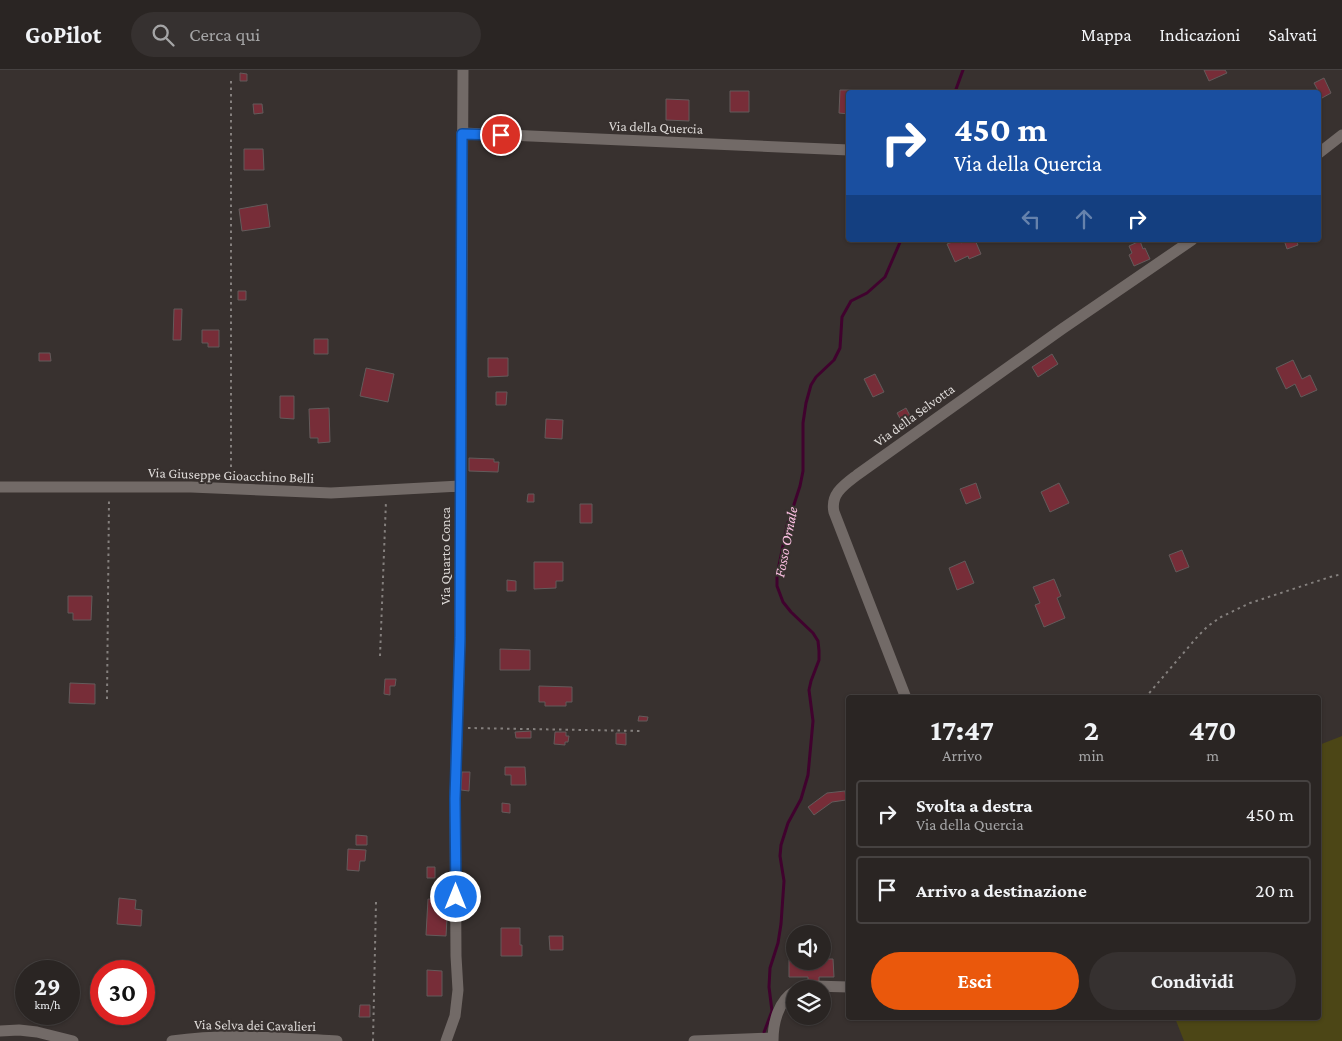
<!DOCTYPE html>
<html lang="it">
<style>
:root{--surface:#2a2523;--page:#363130;--text:#f1f3f6;--muted:#a5a5a6;--line:#464241;--accent:#ea580c}
body{margin:0;font-family:"Crimson Pro",serif;background:var(--page);color:var(--text);height:100vh;display:flex;flex-direction:column;font-size:19px;white-space:nowrap}
*{box-sizing:border-box;margin:0}
p{font-size:16px;color:var(--muted)}
.icon{flex:none;width:28px;height:28px;fill:none;stroke:currentColor;stroke-width:2;stroke-linecap:round;stroke-linejoin:round}
.map{position:relative;flex:1;overflow:hidden}
.drawer{position:absolute;left:846px;top:625px;width:475px;height:325px;display:flex;flex-direction:column;background:var(--surface);border-radius:5px;box-shadow:0 1px 4px #0004,0 0 0 1px var(--line)}
.drawer>*{flex:none}
.guide{position:absolute;left:846px;top:20px;width:475px;height:152px;border-radius:5px;box-shadow:0 1px 4px #0004,0 0 0 1px var(--line);background:#1a4fa0;color:#fff;overflow:hidden}
.controls{position:absolute;left:786px;top:855px;display:grid;gap:10px}
.controls a{display:grid;place-items:center;width:45px;height:45px;border-radius:50%;background:var(--surface);box-shadow:0 1px 4px #0004,0 0 0 1px var(--line);font-size:25px}
.speed{position:absolute;left:15px;top:890px;display:flex;gap:10px;font-size:25px;font-weight:700;text-align:center}
.speed>*{display:grid;place-content:center;width:65px;height:65px;border-radius:50%;background:var(--surface);box-shadow:0 1px 4px #0004,0 0 0 1px var(--line);line-height:1}
.speed small{font-size:12px;font-weight:400}
.speed .limit{border:8px solid #d22;background:#fff;color:#111}
.pin{position:absolute;display:grid;place-items:center;width:42px;height:42px;color:#fff;margin:-21px;border:2px solid #fff;border-radius:50%;box-shadow:0 1px 5px #0007}
.me{position:absolute;width:55px;margin:-28px;rotate:0deg;stroke-linejoin:round;filter:drop-shadow(0 0 4px #0008)}
.turn{display:flex;align-items:center;gap:18px;height:105px;padding:0 25px;font-size:22px}
.turn .icon{width:65px;height:65px;stroke-width:2.5}
.turn b{display:block;font-size:35px;line-height:42px}
.lanes{display:flex;align-items:center;height:48px;padding:0 25px;background:#0003;justify-content:center;gap:25px;direction:ltr}
.lanes .off{opacity:.35}
.eta{display:flex;justify-content:space-evenly;align-items:center;height:85px;text-align:center}
.eta b{font-size:30px;font-weight:700;line-height:35px}
.action{display:flex;gap:10px;margin-top:auto;padding:10px 25px}
.action a{flex:1;height:58px;border-radius:30px;background:var(--accent);color:#fff;font-size:20px;font-weight:700;line-height:58px;text-align:center}
.action a+a{background:var(--page);color:var(--text)}
ul{padding:0;list-style:none}
li{display:flex;align-items:center;gap:15px;height:68px;margin:0 10px 8px;padding:0 15px;border:2px solid var(--line);border-radius:5px}
li div{flex:1}
li b{display:block;font-size:19px}
li em{font-style:normal}
header{display:flex;align-items:center;gap:30px;box-sizing:border-box;height:70px;padding:0 25px;background:var(--surface);border-bottom:1px solid var(--line)}
header strong{font-size:24px}
nav{display:flex;gap:28px;margin-inline-start:auto;font-size:18px}
.search{width:350px;height:45px;background:var(--page);display:flex;align-items:center;gap:12px;box-sizing:border-box;padding:0 18px;border-radius:28px;color:var(--muted);font-size:19px}
.map>svg:first-child{display:block}
.green{fill:#4c4616}
.lines{fill:none;stroke-linecap:round;stroke-linejoin:round}
.stream{stroke:#40022e;stroke-width:3}
.building{fill:#772d38;stroke:#635b5b}
.path{stroke:#85807e;stroke-width:2;stroke-dasharray:2.5 4;stroke-linecap:butt}
.street{stroke:#726a67;stroke-width:11}
.route-casing{stroke:#114b97;stroke-width:12}
.route{stroke:#1a73e8;stroke-width:9}
.labels{text-anchor:middle;stroke-width:4;stroke-linejoin:round;paint-order:stroke}
.street-label{font-size:14px;fill:#dedad8;stroke:#38312f}
.water-label{font-size:15px;font-style:italic;fill:#fcc0e2;stroke:#38312f}
</style>
<header>
<strong>GoPilot</strong>
<div class="search"><svg class="icon" aria-label="search" viewBox="0 0 24 24"><circle cx="10" cy="10" r="6"/><path d="M15 15l6 6"/></svg>Cerca qui</div>
<nav><a>Mappa</a><a>Indicazioni</a><a>Salvati</a></nav>
</header>
<div class="map">
<svg width="1342" height="971" viewBox="0 0 1342 971">
<rect width="100%" height="100%" fill="#38312f"/>
<path class="green" d="M 1342,666 L 1342,971 L 1184,971 L 1175,948 L 1319,948 L 1319,675 Z"/>
<g class="lines">
<path class="stream" d="M 955,22 L 963,0
M 763,965 L 772,941 L 769,917 L 770,898 L 778,873 L 781,854 L 784,811 L 780,786 L 781,775 L 788,753 L 801,729 L 808,705 L 813,651 L 809,620 L 811,611 L 819,590 L 819,581 L 818,571 L 813,563 L 791,542 L 783,532 L 777,516 L 777,505 L 787,456 L 800,416 L 803,401 L 803,353 L 806,333 L 811,315 L 816,307 L 834,290 L 840,278 L 842,247 L 851,231 L 867,223 L 885,207 L 901,170"/>
</g>
<path class="building" d="M 1204,0 L 1225,0 L 1227,3 L 1209,11 Z
M 240,3 L 247,4 L 247,11 L 240,11 Z
M 1324,8 L 1331,23 L 1322,28 L 1314,13 Z
M 840,20 L 859,20 L 859,22 L 849,22 L 849,44 L 839,43 Z
M 730,21 L 749,21 L 749,42 L 730,42 Z
M 666,29 L 689,30 L 689,51 L 666,50 Z
M 253,34 L 262,34 L 263,43 L 254,44 Z
M 244,79 L 263,79 L 264,100 L 244,100 Z
M 267,134 L 270,157 L 242,161 L 239,139 Z
M 958,170 L 960,170 L 961,173 L 967,170 L 975,170 L 981,184 L 969,189 L 968,186 L 955,192 L 947,174 Z
M 1284,170 L 1296,170 L 1298,175 L 1287,179 Z
M 1140,171 L 1143,179 L 1145,178 L 1150,189 L 1134,196 L 1129,185 L 1132,183 L 1129,176 Z
M 238,221 L 246,221 L 246,230 L 238,230 Z
M 174,239 L 182,239 L 181,270 L 173,270 Z
M 202,260 L 219,260 L 219,277 L 208,277 L 208,273 L 202,273 Z
M 314,269 L 328,269 L 328,284 L 314,284 Z
M 39,283 L 50,283 L 51,291 L 39,291 Z
M 1052,284 L 1058,294 L 1038,307 L 1032,297 Z
M 488,288 L 508,288 L 508,306 L 488,307 Z
M 1293,290 L 1302,309 L 1310,305 L 1317,320 L 1301,327 L 1295,314 L 1286,319 L 1276,298 Z
M 366,298 L 394,304 L 388,332 L 360,326 Z
M 875,304 L 884,322 L 873,327 L 864,309 Z
M 496,322 L 507,322 L 506,335 L 496,335 Z
M 280,326 L 294,326 L 294,349 L 280,348 Z
M 329,338 L 330,372 L 318,373 L 318,368 L 310,368 L 309,339 Z
M 906,338 L 913,351 L 904,356 L 897,343 Z
M 546,349 L 563,350 L 562,369 L 545,368 Z
M 469,388 L 494,389 L 494,392 L 499,392 L 498,402 L 469,401 Z
M 976,413 L 981,428 L 966,434 L 960,419 Z
M 1059,413 L 1069,433 L 1050,442 L 1041,422 Z
M 528,424 L 534,424 L 534,432 L 527,432 Z
M 580,434 L 592,434 L 592,453 L 580,453 Z
M 1182,480 L 1189,497 L 1176,502 L 1169,485 Z
M 965,491 L 974,513 L 957,520 L 949,498 Z
M 534,492 L 563,492 L 563,511 L 556,511 L 556,518 L 534,519 Z
M 1054,509 L 1061,526 L 1057,528 L 1065,548 L 1044,557 L 1035,535 L 1040,533 L 1033,517 Z
M 507,510 L 516,511 L 516,521 L 507,521 Z
M 68,526 L 92,526 L 91,550 L 73,550 L 73,543 L 68,543 Z
M 500,579 L 530,580 L 530,600 L 500,600 Z
M 385,609 L 396,609 L 395,616 L 390,616 L 390,625 L 384,624 Z
M 70,613 L 95,614 L 95,634 L 69,633 Z
M 539,616 L 572,617 L 572,632 L 566,632 L 566,636 L 545,636 L 545,632 L 539,632 Z
M 639,646 L 648,647 L 647,651 L 638,651 Z
M 531,661 L 531,668 L 516,668 L 515,662 Z
M 555,662 L 566,662 L 566,666 L 569,666 L 568,672 L 565,672 L 565,675 L 554,674 Z
M 616,663 L 626,663 L 626,675 L 616,674 Z
M 505,697 L 525,697 L 526,715 L 511,715 L 511,705 L 505,705 Z
M 462,702 L 470,702 L 469,721 L 461,720 Z
M 845,721 L 846,730 L 832,732 L 814,745 L 808,737 L 827,723 Z
M 502,733 L 510,734 L 510,743 L 502,742 Z
M 356,765 L 367,766 L 367,775 L 356,775 Z
M 348,779 L 366,780 L 365,791 L 360,791 L 359,801 L 347,800 Z
M 427,797 L 435,797 L 435,808 L 427,808 Z
M 119,828 L 136,830 L 135,839 L 142,840 L 141,856 L 117,854 Z
M 428,829 L 448,830 L 446,866 L 426,865 Z
M 501,858 L 520,858 L 520,875 L 522,875 L 522,886 L 501,886 Z
M 549,866 L 563,866 L 563,880 L 550,880 Z
M 795,889 L 795,891 L 822,891 L 822,889 L 833,889 L 834,907 L 819,907 L 819,914 L 808,914 L 808,907 L 789,907 L 789,890 Z
M 427,900 L 442,901 L 442,926 L 427,926 Z
M 360,935 L 370,935 L 370,947 L 359,947 Z"/>
<g class="lines">
<path class="path" d="M 231,11 L 231,408
M 380,586 L 386,431
M 1145,628 L 1198,566 L 1208,556 L 1221,547 L 1250,533 L 1330,507 L 1342,504
M 107,629 L 109,429
M 468,658 L 643,661
M 373,971 L 376,832"/>
<path class="street" d="M 462,63 L 849,80
M 1319,83 L 1342,65
M 0,417 L 191,417 L 331,423 L 460,416
M 906,628 L 834,442 C 830,424 844,415 857,405 L 1062,259 L 1192,170
M 799,919 L 813,916 L 849,917
M 0,961 L 19,960 L 37,962 L 73,971
M 172,971 C 226,963 283,968 337,971
M 446,971 L 455,946 L 458,920 L 456,886 L 455,729 L 460,568 L 463,0
M 694,971 L 773,968
M 773,971 C 773,953 778,931 795,921"/>
</g>
<g class="lines">
<defs>
<path id="route" d="M 456,827 L 455,729 L 460,568 L 462,64 L 501,65"/>
</defs>
<use href="#route" class="route-casing"/>
<use href="#route" class="route"/>
</g>
<g class="labels">
<g class="street-label">
<text transform="translate(656 57) rotate(2)" y="5">Via della Quercia</text>
<text transform="translate(914 345) rotate(-36)" y="5">Via della Selvotta</text>
<text transform="translate(231 405) rotate(2)" y="5">Via Giuseppe Gioacchino Belli</text>
<text transform="translate(445 486) rotate(-90)" y="5">Via Quarto Conca</text>
<text transform="translate(255 955) rotate(1)" y="5">Via Selva dei Cavalieri</text>
</g>
<g class="water-label">
<text transform="translate(786 472) rotate(-79)" y="5">Fosso Ornale</text>
</g>
</g>
</svg>
<div class="controls">
<a><svg class="icon" aria-label="sound" viewBox="0 0 24 24"><path d="M4 9h4l5-4v14l-5-4H4zM17 9q2 3 0 6"/></svg></a>
<a><svg class="icon" aria-label="layers" viewBox="0 0 24 24"><path d="M12 4l9 5-9 5-9-5zM3 14l9 5 9-5"/></svg></a>
</div>
<div class="speed"><div>29<small>km/h</small></div><div class="limit">30</div></div>
<div class="pin" style="left:501px;top:65px;background:#d93025"><svg class="icon" aria-label="arrive" viewBox="0 0 24 24"><path d="M6 21V4h12l-3 4 3 4H6"/></svg></div>
<svg class="me" style="left:456px;top:827px" viewBox="-20 -20 40 40"><circle r="17" fill="#1a73e8" stroke="#fff" stroke-width="3"/><path d="M0-11L8 9 0 5-8 9z" fill="#fff"/></svg>
<div class="guide">
<div class="turn"><svg class="icon" aria-label="right" viewBox="0 0 24 24"><path d="M7 20v-9h11M14 6l5 5-5 5"/></svg><div><b>450 m</b>Via della Quercia</div></div>
<div class="lanes"><svg class="icon off" aria-label="left" viewBox="0 0 24 24"><path d="M17 20v-9H6M10 6l-5 5 5 5"/></svg><svg class="icon off" aria-label="ahead" viewBox="0 0 24 24"><path d="M12 20V5M6 11l6-6 6 6"/></svg><svg class="icon" aria-label="right" viewBox="0 0 24 24"><path d="M7 20v-9h11M14 6l5 5-5 5"/></svg></div>
</div>
<section class="drawer">
<div class="eta">
<div><b>17:47</b><p>Arrivo</p></div>
<div><b>2</b><p>min</p></div>
<div><b>470</b><p>m</p></div>
</div>
<ul>
<li><svg class="icon" aria-label="right" viewBox="0 0 24 24"><path d="M7 20v-9h11M14 6l5 5-5 5"/></svg><div><b>Svolta a destra</b><p>Via della Quercia</p></div><em>450 m</em></li>
<li><svg class="icon" aria-label="arrive" viewBox="0 0 24 24"><path d="M6 21V4h12l-3 4 3 4H6"/></svg><div><b>Arrivo a destinazione</b></div><em>20 m</em></li>
</ul>
<div class="action"><a>Esci</a><a>Condividi</a></div>
</section>
</div>
